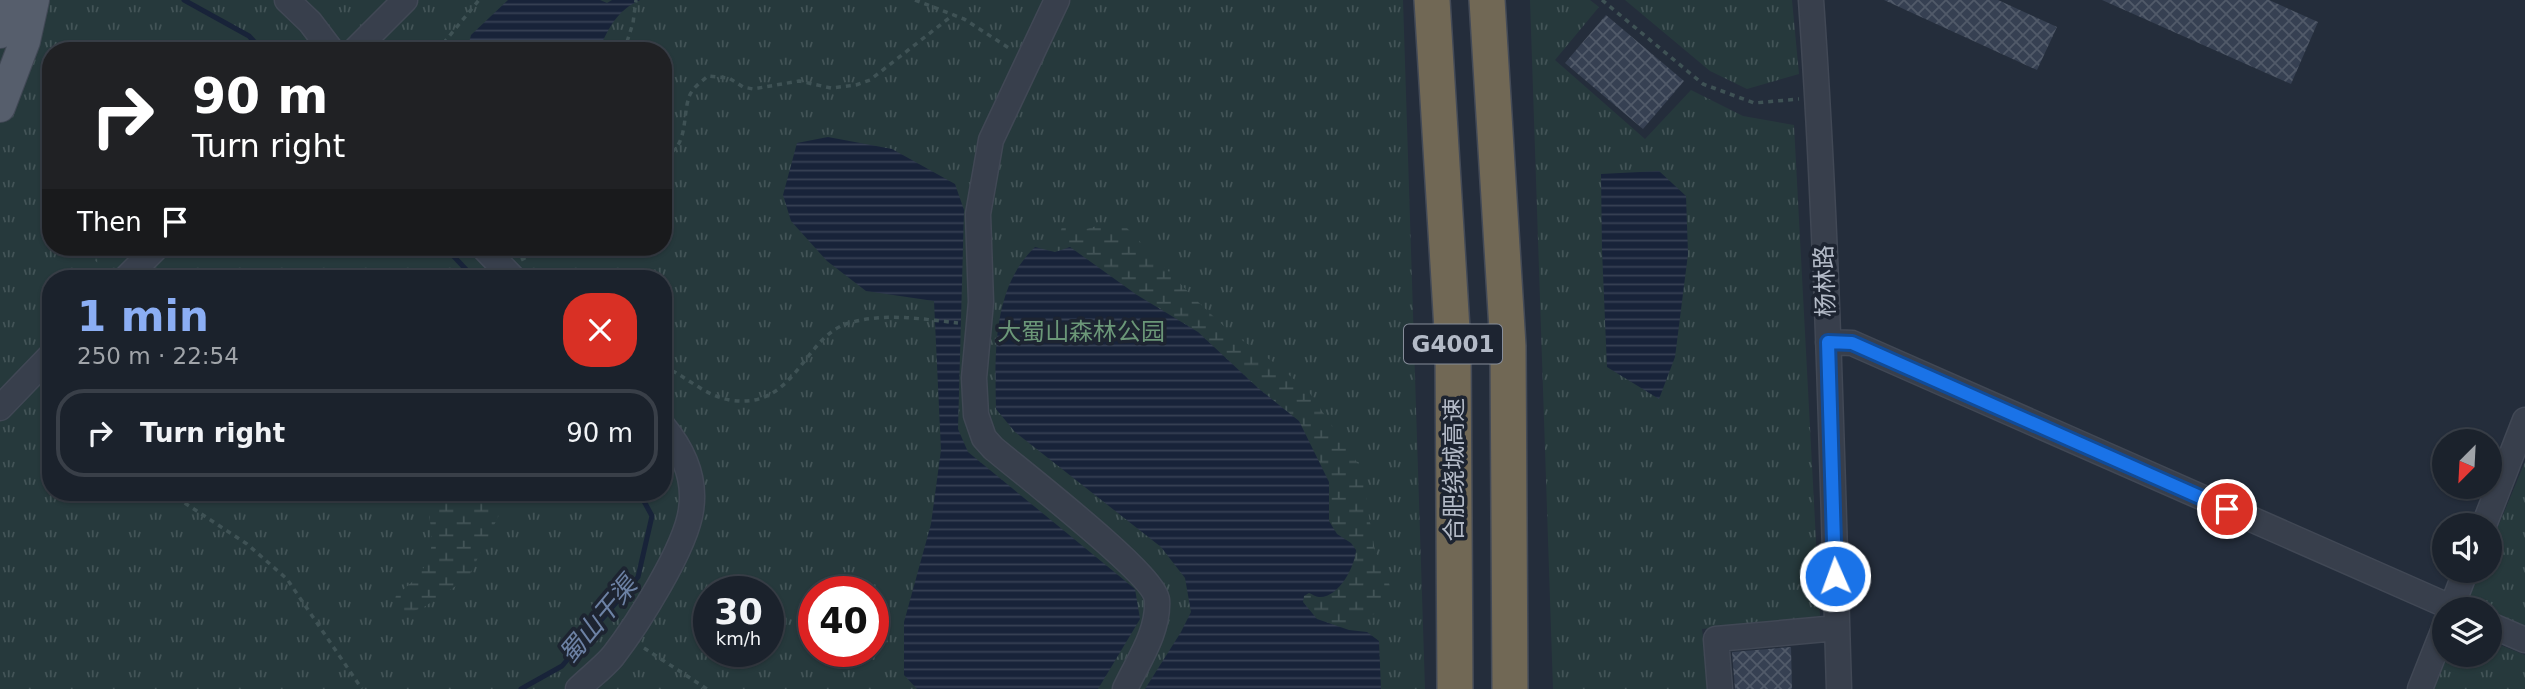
<!DOCTYPE html>
<meta charset="utf-8">
<style>
:root{--surface:#1b222c;--page:#282f38;--text:#f1f3f6;--muted:#a0a4a9;--line:#393f48;--accent:#8baef4}
body{margin:0;font-family:"DejaVu Sans","Noto Sans SC",sans-serif;background:var(--page);color:var(--text);height:100vh;display:flex;flex-direction:column;font-size:26px;white-space:nowrap}
*{box-sizing:border-box;margin:0}
p{font-size:23px;color:var(--muted)}
.icon{flex:none;width:38px;height:38px;fill:none;stroke:currentColor;stroke-width:2;stroke-linecap:round;stroke-linejoin:round}
.map{position:relative;flex:1;overflow:hidden}
.sheet{position:absolute;left:42px;top:270px;width:630px;height:231px;display:flex;flex-direction:column;background:var(--surface);border-radius:28px;box-shadow:0 2px 5px #0004,0 0 0 2px var(--line)}
.sheet>*{flex:none}
.top-card{position:absolute;left:42px;top:42px;width:630px;height:214px;border-radius:28px;box-shadow:0 2px 5px #0004,0 0 0 2px var(--line);background:#202124;color:#fff;overflow:hidden}
.needle{width:46px;rotate:204deg}
.buttons{position:absolute;left:2432px;top:429px;display:grid;gap:14px}
.buttons a{display:grid;place-items:center;width:70px;height:70px;border-radius:50%;background:var(--surface);box-shadow:0 2px 5px #0004,0 0 0 2px var(--line);font-size:35px}
.speed{position:absolute;left:693px;top:576px;display:flex;gap:14px;font-size:35px;font-weight:700;text-align:center}
.speed>*{display:grid;place-content:center;width:91px;height:91px;border-radius:50%;background:var(--surface);box-shadow:0 2px 5px #0004,0 0 0 2px var(--line);line-height:1}
.speed small{font-size:18px;font-weight:400}
.speed .limit{border:10px solid #d22;background:#fff;color:#111}
.pin{position:absolute;display:grid;place-items:center;width:60px;height:60px;color:#fff;margin:-30px;border:4px solid #fff;border-radius:50%;box-shadow:0 2px 7px #0007}
.me{position:absolute;width:77px;margin:-38px;rotate:358deg;stroke-linejoin:round;filter:drop-shadow(0 0 5px #0008)}
.turn{display:flex;align-items:center;gap:24px;height:147px;padding:0 35px;font-size:32px}
.turn .icon{width:91px;height:91px;stroke-width:2.5}
.turn b{display:block;font-size:49px;line-height:60px}
.then{display:flex;align-items:center;height:66px;padding:0 35px;background:#0003;gap:14px;font-size:26px}
.round{display:grid;place-items:center;flex:none;width:74px;height:74px;border-radius:28px;background:var(--page)}
.overview{display:flex;align-items:center;justify-content:space-between;height:119px;padding:0 35px}
h1{font-size:42px;font-weight:700;line-height:52px;color:var(--accent)}
ul{padding:0;list-style:none}
li{display:flex;align-items:center;gap:21px;height:88px;margin:0 14px 10px;padding:0 21px;border:4px solid var(--line);border-radius:28px}
li div{flex:1}
li b{display:block;font-size:26px}
li em{font-style:normal}
.map>svg:first-child{display:block}
.grass{fill:url(#grass-tufts);fill-rule:evenodd}
.wetland{fill:url(#wetland-marsh)}
.water{fill:url(#water-rules)}
.lines{fill:none;stroke-linecap:round;stroke-linejoin:round}
.stream{stroke:#182339;stroke-width:5}
.building{fill:url(#building-cross-hatch)}
.minor-casing{stroke:#414855;stroke-width:27}
.major-casing{stroke:#414855;stroke-width:32}
.highway-casing{stroke:#434a57;stroke-width:38}
.path{stroke:#3f5255;stroke-width:3.5;stroke-dasharray:5 5;stroke-linecap:butt}
.minor{stroke:#383f4c;stroke-width:24}
.major{stroke:#565e6c;stroke-width:30}
.highway{stroke:#716855;stroke-width:35}
.route-casing{stroke:#114b97;stroke-width:18}
.route{stroke:#1a73e8;stroke-width:12}
.labels{text-anchor:middle;stroke-width:7;stroke-linejoin:round;paint-order:stroke}
.shield{fill:#1d2431;stroke:#868d9a;stroke-width:2}
.shield-label{font-size:23px;font-weight:bold;fill:#b3bac7}
.street-label{font-size:24px;fill:#b3bac7;stroke:#1d2431}
.park-label{font-size:24px;fill:#6b9778;stroke:#1d2431}
.water-label{font-size:26px;font-style:italic;fill:#6d82a5;stroke:#1d2431}
</style>
<div class="map">
<svg width="2525" height="689" viewBox="0 0 2525 689">
<defs>
<pattern id="grass-tufts" width="24" height="20" patternUnits="userSpaceOnUse" patternTransform="scale(1.75)"><rect width="24" height="20" fill="#26393c"/><path d="M3 7l-1-3M5 7V3M7 7l1-3M15 17l-1-3M17 17v-4M19 17l1-3" fill="none" stroke="#435457"/></pattern>
<pattern id="wetland-marsh" width="20" height="14" patternUnits="userSpaceOnUse" patternTransform="scale(1.75)"><rect width="20" height="14" fill="#26393c"/><path d="M1 5h8M5 5V1M11 12h8M15 12V8" fill="none" stroke="#435457"/></pattern>
<pattern id="water-rules" width="6" height="5" patternUnits="userSpaceOnUse" patternTransform="scale(1.75)"><rect width="6" height="5" fill="#182339"/><path d="M0 2.5h6" fill="none" stroke="#374154"/></pattern>
<pattern id="building-cross-hatch" width="8" height="8" patternUnits="userSpaceOnUse" patternTransform="scale(1.75)"><rect width="8" height="8" fill="#364052"/><path d="M0 0l8 8M0 8l8-8" fill="none" stroke="#515a69"/></pattern>
</defs>
<rect width="100%" height="100%" fill="#242d3b"/>
<path class="grass" d="M 0,0 L 1403,0 L 1425,689 L 0,689 ZM 51,51 L 663,51 L 663,247 L 51,247 ZM 51,278 L 663,278 L 663,492 L 51,492 ZM 709,592 L 768,592 L 768,651 L 709,651 ZM 814,592 L 873,592 L 873,651 L 814,651 Z
M 1530,0 L 1590,0 L 1599,7 L 1555,60 L 1645,139 L 1691,90 L 1743,116 L 1794,125 L 1820,616 L 1702,629 L 1710,689 L 1553,689 Z
M 1625,0 L 1792,0 L 1799,74 L 1747,89 L 1710,71 Z
M 2525,462 L 2525,632 L 2490,616 L 2490,609 L 2475,609 L 2470,596 L 2480,571 L 2490,570 L 2490,546 Z
M 2490,641 L 2525,655 L 2525,689 L 2431,689 L 2445,654 L 2490,654 Z"/>
<path class="wetland" d="M 1114,221 L 1125,226 L 1195,299 L 1229,331 L 1276,364 L 1309,392 L 1365,474 L 1367,505 L 1375,551 L 1387,574 L 1391,592 L 1387,602 L 1377,612 L 1349,630 L 1317,619 L 1303,602 L 1304,596 L 1351,543 L 1337,534 L 1328,521 L 1329,482 L 1299,421 L 1258,388 L 1198,332 L 1109,276 L 1055,252 L 1063,223 L 1083,230 Z
M 83,247 L 128,247 L 121,254 L 98,263 L 83,251 Z
M 423,492 L 508,492 L 502,509 L 468,578 L 424,607 L 406,614 L 393,610 L 396,595 C 440,564 436,539 423,492 Z"/>
<path class="water" d="M 508,0 L 600,0 L 607,3 L 612,0 L 640,0 C 616,11 609,28 598,51 L 467,51 L 471,35 Z
M 828,137 L 892,149 L 955,184 L 964,210 L 958,429 L 968,452 L 1135,589 L 1140,619 L 1098,689 L 917,689 L 904,675 L 904,622 L 931,524 L 941,450 L 934,301 L 866,291 L 827,261 L 791,221 L 783,195 L 797,143 Z
M 1659,171 L 1686,196 L 1688,254 L 1675,357 L 1659,399 L 1607,367 L 1602,250 L 1601,174 Z
M 1035,247 L 1055,252 L 1070,247 L 1137,295 L 1198,332 L 1258,388 L 1299,421 L 1329,482 L 1329,521 L 1337,534 L 1351,543 L 1356,550 C 1355,566 1339,598 1319,597 C 1316,597 1312,594 1309,593 L 1304,596 L 1303,602 L 1317,619 L 1349,630 L 1367,632 L 1379,641 L 1381,689 L 1145,689 L 1181,632 L 1191,612 L 1185,578 L 1161,547 L 1015,432 L 996,409 C 995,354 992,288 1035,247 Z"/>
<g class="lines">
<path class="stream" d="M 184,0 L 249,36 L 263,51
M 445,247 L 474,278
M 521,689 L 562,666 L 638,577 L 652,516 L 639,492"/>
</g>
<path class="building" d="M 1884,0 L 1998,0 L 2057,27 L 2037,70 Z
M 2102,0 L 2269,0 L 2318,22 L 2291,84 Z
M 1606,15 L 1684,81 L 1643,129 L 1565,63 Z
M 1791,647 L 1792,689 L 1735,689 L 1732,652 Z"/>
<g class="lines">
<defs>
<path id="minor" d="M 287,0 L 310,22 L 332,51
M 1057,0 L 991,140 L 978,214 L 981,302 L 974,378 L 976,415 L 984,438 L 993,448 C 1019,470 1155,575 1157,600 C 1159,632 1138,661 1125,689
M 1811,0 C 1827,229 1832,459 1839,689
M 354,51 L 405,0
M 483,247 L 513,278
M 126,278 L 157,247
M 1828,342 L 1852,343 L 2455,609
M 0,408 L 51,355
M 2484,525 L 2525,420
M 2451,609 L 2466,570
M 2490,625 L 2525,640
M 578,689 C 589,678 603,668 613,656 C 637,625 686,548 691,510 C 696,478 683,450 663,426
M 1720,689 L 1716,639 L 1837,628
M 2420,689 L 2445,626"/>
<path id="major" d="M 0,33 L 11,0
M 0,107 L 25,41 L 34,0"/>
<path id="highway" d="M 1432,0 L 1453,346 L 1455,689
M 1487,0 L 1508,346 L 1510,689"/>
</defs>
<use href="#minor" class="minor-casing"/>
<use href="#major" class="major-casing"/>
<use href="#highway" class="highway-casing"/>
<path class="path" d="M 915,0 L 964,19 L 1012,50
M 1602,0 L 1703,84 L 1754,103 L 1799,99
M 437,51 L 479,0
M 624,51 L 633,23 L 636,0
M 663,157 C 689,147 682,118 689,97 C 692,88 701,82 708,76 L 729,78 L 743,87 L 753,89 L 799,81 L 831,88 L 856,85 L 870,80 L 953,15
M 521,260 L 545,247
M 663,366 C 686,376 705,396 730,400 C 794,411 803,339 846,324 C 882,312 922,319 958,323
M 168,492 L 247,544 L 287,579 L 362,689
M 644,648 L 707,689"/>
<use href="#minor" class="minor"/>
<use href="#major" class="major"/>
<use href="#highway" class="highway"/>
</g>
<g class="lines">
<defs>
<path id="route" d="M 1835,576 L 1828,342 L 1852,343 L 2227,509"/>
</defs>
<use href="#route" class="route-casing"/>
<use href="#route" class="route"/>
</g>
<g class="labels">
<rect class="shield" x="1404" y="324.5" width="98" height="39" rx="5"/>
<g class="shield-label">
<text x="1453" y="352">G4001</text>
</g>
<g class="street-label">
<text transform="translate(1825 281) rotate(-92)" y="8">杨林路</text>
<text transform="translate(1454 470) rotate(-90)" y="8">合肥绕城高速</text>
</g>
<g class="park-label">
<text x="1081" y="340">大蜀山森林公园</text>
</g>
<g class="water-label">
<text transform="translate(598 620) rotate(-50)" y="9">蜀山干渠</text>
</g>
</g>
</svg>
<div class="buttons">
<a><svg class="needle" viewBox="-14 -14 28 28"><path d="M0-13l5 13h-10z" fill="#e53935"/><path d="M0 13l5-13h-10z" fill="#a0a4a9"/></svg></a>
<a><svg class="icon" aria-label="sound" viewBox="0 0 24 24"><path d="M4 9h4l5-4v14l-5-4H4zM17 9q2 3 0 6"/></svg></a>
<a><svg class="icon" aria-label="layers" viewBox="0 0 24 24"><path d="M12 4l9 5-9 5-9-5zM3 14l9 5 9-5"/></svg></a>
</div>
<div class="speed"><div>30<small>km/h</small></div><div class="limit">40</div></div>
<div class="pin" style="left:2227px;top:509px;background:#d93025"><svg class="icon" aria-label="arrive" viewBox="0 0 24 24"><path d="M6 21V4h12l-3 4 3 4H6"/></svg></div>
<svg class="me" style="left:1835px;top:576px" viewBox="-20 -20 40 40"><circle r="17" fill="#1a73e8" stroke="#fff" stroke-width="3"/><path d="M0-11L8 9 0 5-8 9z" fill="#fff"/></svg>
<div class="top-card">
<div class="turn"><svg class="icon" aria-label="right" viewBox="0 0 24 24"><path d="M7 20v-9h11M14 6l5 5-5 5"/></svg><div><b>90 m</b>Turn right</div></div>
<div class="then">Then<svg class="icon" aria-label="arrive" viewBox="0 0 24 24"><path d="M6 21V4h12l-3 4 3 4H6"/></svg></div>
</div>
<section class="sheet">
<div class="overview"><div><h1>1 min</h1><p>250 m · 22:54</p></div><a class="round" style="background:#d93025;color:#fff"><svg class="icon" aria-label="close" viewBox="0 0 24 24"><path d="M6 6l12 12M18 6L6 18"/></svg></a></div>
<ul>
<li><svg class="icon" aria-label="right" viewBox="0 0 24 24"><path d="M7 20v-9h11M14 6l5 5-5 5"/></svg><div><b>Turn right</b></div><em>90 m</em></li>
</ul>
</section>
</div>
